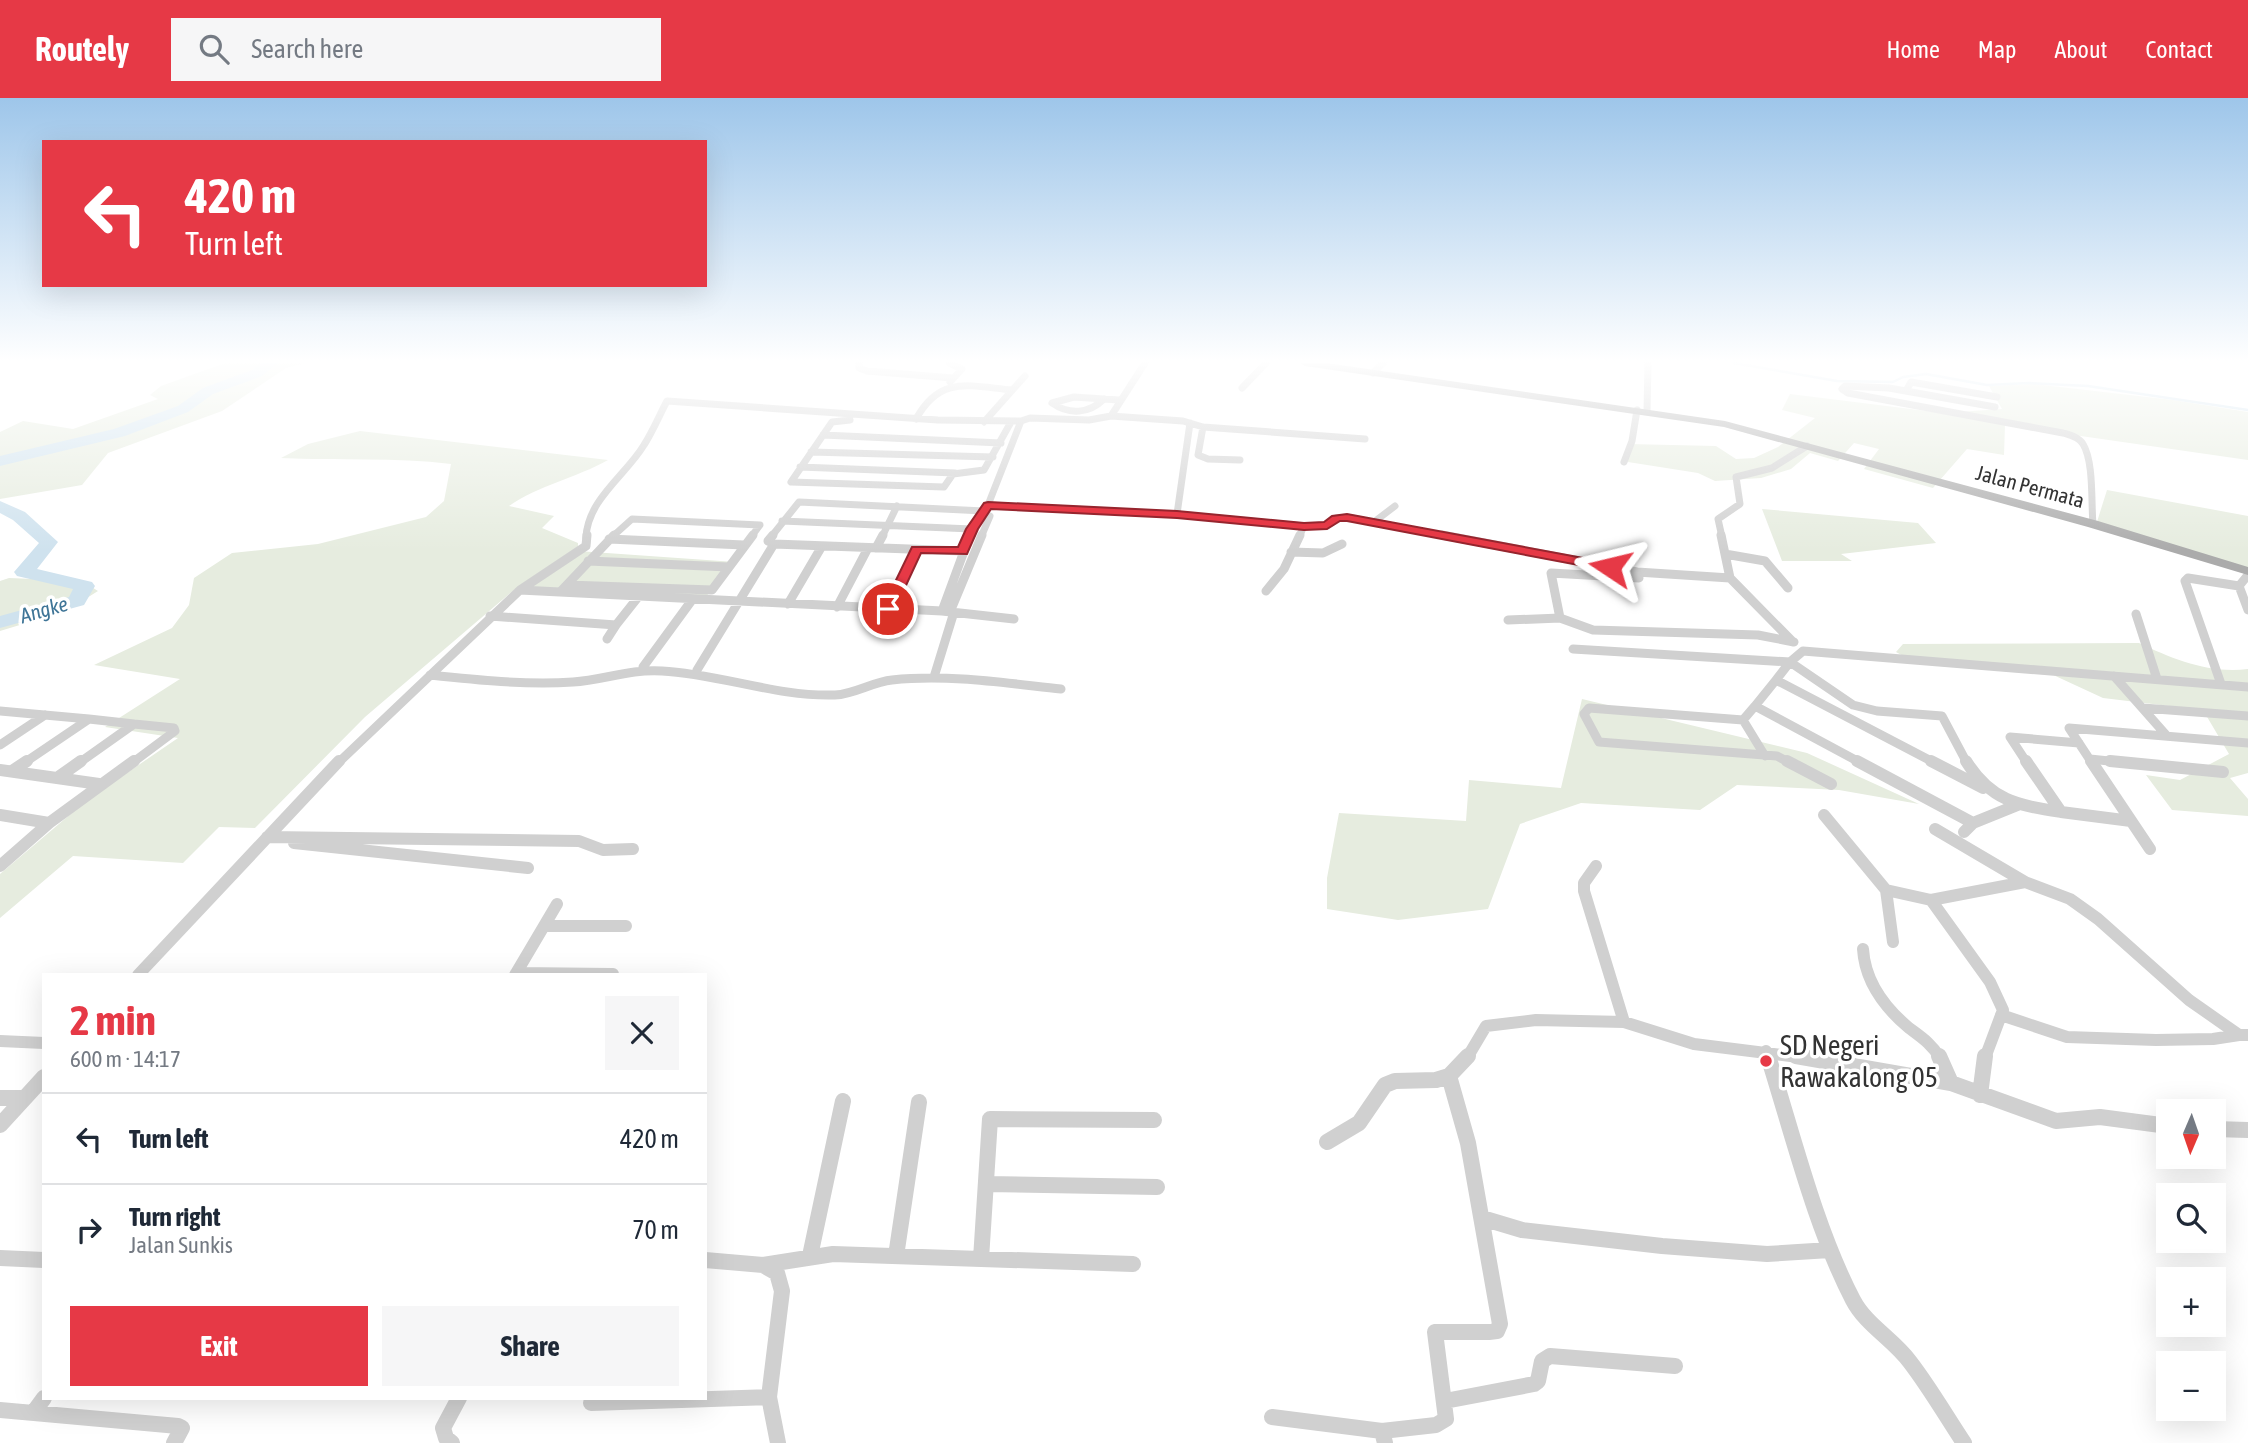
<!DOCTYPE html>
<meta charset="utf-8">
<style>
:root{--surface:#fff;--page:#f6f6f7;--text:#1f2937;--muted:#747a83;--line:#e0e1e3;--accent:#e63946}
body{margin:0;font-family:"Asap Condensed",sans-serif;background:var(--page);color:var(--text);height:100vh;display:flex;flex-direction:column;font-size:26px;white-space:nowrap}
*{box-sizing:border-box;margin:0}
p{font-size:23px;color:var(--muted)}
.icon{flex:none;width:38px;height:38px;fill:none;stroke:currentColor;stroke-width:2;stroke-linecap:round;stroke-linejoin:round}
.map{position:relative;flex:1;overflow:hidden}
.drawer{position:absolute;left:42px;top:875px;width:665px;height:427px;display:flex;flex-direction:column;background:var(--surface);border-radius:0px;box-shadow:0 7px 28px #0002}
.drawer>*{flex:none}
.hud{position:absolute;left:42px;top:42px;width:665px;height:147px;border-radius:0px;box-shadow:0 7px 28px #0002;background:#e63946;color:#fff;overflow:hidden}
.needle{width:46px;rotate:182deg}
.controls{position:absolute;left:2156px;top:1001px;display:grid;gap:14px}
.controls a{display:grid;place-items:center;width:70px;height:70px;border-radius:0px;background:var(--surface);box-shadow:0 7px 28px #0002;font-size:35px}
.pin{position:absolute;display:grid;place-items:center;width:60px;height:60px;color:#fff;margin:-30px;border:4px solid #fff;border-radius:50%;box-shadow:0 2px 7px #0007}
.me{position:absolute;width:77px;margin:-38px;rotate:280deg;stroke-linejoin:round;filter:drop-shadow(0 0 5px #0008)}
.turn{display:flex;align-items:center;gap:24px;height:147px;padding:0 28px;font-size:32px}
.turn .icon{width:91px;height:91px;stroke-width:2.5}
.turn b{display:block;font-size:49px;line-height:60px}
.round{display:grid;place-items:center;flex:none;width:74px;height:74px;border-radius:0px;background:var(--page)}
.summary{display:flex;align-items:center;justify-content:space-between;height:119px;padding:0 28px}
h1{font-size:42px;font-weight:700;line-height:52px;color:var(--accent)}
.button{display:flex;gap:14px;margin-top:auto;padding:14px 28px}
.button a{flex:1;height:80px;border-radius:0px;background:var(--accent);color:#fff;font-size:28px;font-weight:700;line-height:80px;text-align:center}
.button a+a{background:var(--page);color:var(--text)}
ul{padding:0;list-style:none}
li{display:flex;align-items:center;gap:21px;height:91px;padding:0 28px;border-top:2px solid var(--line)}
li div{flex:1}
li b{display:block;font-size:26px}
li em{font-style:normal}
header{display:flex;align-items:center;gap:42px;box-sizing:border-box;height:98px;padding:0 35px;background:var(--accent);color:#fff}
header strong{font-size:33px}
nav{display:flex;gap:38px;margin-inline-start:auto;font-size:24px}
.search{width:490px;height:63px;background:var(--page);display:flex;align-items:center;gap:18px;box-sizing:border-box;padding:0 24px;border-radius:0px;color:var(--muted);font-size:26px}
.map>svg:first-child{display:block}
.green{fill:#e6ecdf}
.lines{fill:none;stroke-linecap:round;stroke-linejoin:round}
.stream{stroke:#cfe2ee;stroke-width:2.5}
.river{fill:#cfe2ee;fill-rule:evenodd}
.street-far3{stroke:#d0d0d0;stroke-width:7}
.street-far2{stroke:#d0d0d0;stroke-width:9}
.street-far1{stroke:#d0d0d0;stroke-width:12}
.street{stroke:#d0d0d0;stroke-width:16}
.primary{fill:#ababab;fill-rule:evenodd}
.route{fill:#e63946;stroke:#96252e;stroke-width:2}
.poi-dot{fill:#e63946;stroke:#fff;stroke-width:2.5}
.labels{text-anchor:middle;stroke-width:7;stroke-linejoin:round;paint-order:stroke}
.far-street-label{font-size:21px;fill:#333;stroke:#fff}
.far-water-label{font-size:21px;font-style:italic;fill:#3f7597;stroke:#fff}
.near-poi-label{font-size:28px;fill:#333;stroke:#fff;text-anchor:start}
</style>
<header>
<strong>Routely</strong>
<div class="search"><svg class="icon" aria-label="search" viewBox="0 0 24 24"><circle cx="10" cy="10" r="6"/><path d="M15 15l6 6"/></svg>Search here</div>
<nav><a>Home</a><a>Map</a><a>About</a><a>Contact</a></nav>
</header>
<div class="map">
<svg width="2248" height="1345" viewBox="0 0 2248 1345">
<rect width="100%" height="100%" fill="#fff"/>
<path class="green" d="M 225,265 L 306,265 L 286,270 L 222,313 L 108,355 L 82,387 L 0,401 L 0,334 L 23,323 L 73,331 L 158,301 L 150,297 L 161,288 Z
M 2034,286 L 2173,302 L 2248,314 L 2248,362 L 2005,327 L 2004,357 L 1967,351 L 1933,390 L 1864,371 L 1879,351 L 1854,345 L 1838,363 L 1810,355 L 1791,371 L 1761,380 L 1715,383 L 1698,375 L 1628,364 L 1627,346 L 1716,348 L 1736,361 L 1754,360 L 1778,349 L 1815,320 L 1782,312 L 1790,296 L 1943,315 L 2002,311 L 1989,288 Z
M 360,333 L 608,362 C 576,380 539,387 509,408 L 554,418 L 542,430 L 578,445 L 578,453 L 735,464 L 704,501 L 515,491 L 365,619 L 255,730 L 219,729 L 183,765 L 73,758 L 0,820 L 0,776 L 86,703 L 178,640 L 105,629 L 180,581 L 94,567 L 172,530 L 189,507 L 194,480 L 232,455 L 318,446 L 426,419 L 444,403 L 451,366 C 395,359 338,363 281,360 L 308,346 Z
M 2107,392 L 2248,418 L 2248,471 L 2096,427 Z
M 1762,411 L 1918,425 L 1936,445 L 1841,456 L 1852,463 L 1782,463 Z
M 9,480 L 82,483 L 98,493 L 66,513 L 0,533 L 0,483 Z
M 2139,545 C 2173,561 2209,576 2248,571 L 2248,675 L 2230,680 L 2248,701 L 2248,718 L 2172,712 L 2146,677 L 2180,682 L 2229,656 L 2203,612 L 2103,600 L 2036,569 L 1916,565 L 1896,554 L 1903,546 Z
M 1582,601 L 1807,655 L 1919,706 L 1839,692 L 1737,687 L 1700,712 L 1581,705 L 1520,726 L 1488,811 L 1398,822 L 1327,811 L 1327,780 L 1339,715 L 1466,723 L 1469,682 L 1561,690 Z"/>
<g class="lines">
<path class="stream" d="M 1734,265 L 1837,283 L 1893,284 L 1903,279 L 1926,276 L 1987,287 L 2029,285 L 2088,288 L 2248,312"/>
<path class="river" d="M 262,265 L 278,265 L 262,278 L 213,296 L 188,314 L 125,338 L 0,368 L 0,358 L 114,331 L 178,308 L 203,290 L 252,272 Z
M 0,403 L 25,414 L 58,444 L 37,471 L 92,484 L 95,488 L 84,507 L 0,530 L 0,518 L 69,499 L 73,491 L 17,478 L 14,474 L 39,445 L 13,422 L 0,415 Z"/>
<path class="street-far3" d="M 859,265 L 859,270 L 867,273 L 953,280
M 949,265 L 962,271 L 950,284
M 1373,275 L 1383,265
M 1242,290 L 1266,265
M 1906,293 L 1911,284 L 1997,299
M 1104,301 C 1089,316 1069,317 1052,305 L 1074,299 L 1119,302
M 1995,309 L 1889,290 L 1845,288 L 1842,291 L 1848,295 L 2063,335 C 2070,337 2079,339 2083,346 C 2094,364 2091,405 2093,426
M 1647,313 L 1648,265
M 1111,318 L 1183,323 L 1203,329 L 1365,341
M 916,321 C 940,277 969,288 1012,292
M 850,322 L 832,324 L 791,384 L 944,389 L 953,376 L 984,372 L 1011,324
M 984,324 L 1025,278
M 1203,329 L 1198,357 L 1208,361 L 1240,362
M 823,337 L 1001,345
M 811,354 L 993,359
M 1624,364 L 1632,343 L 1637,312
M 800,369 L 955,375
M 988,407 L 1177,416 L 1304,428 L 1327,427 L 1336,420 L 1347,419 L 1451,439
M 1177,416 L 1190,325
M 782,423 L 972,431
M 1374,424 L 1395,408
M 586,439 C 588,401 626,377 644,347 C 653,333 659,318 667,303 L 938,322 L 1021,323
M 612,439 L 632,421 L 760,427 L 751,439
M 771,439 L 799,404 L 984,413
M 882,439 L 897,408
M 969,439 L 988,407 L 1021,323 L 1030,320 L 1089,322 L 1111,318 L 1145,265
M 981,439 L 990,418 L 982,416
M 1299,439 L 1304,428
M 1722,439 L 1718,421 L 1740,406 L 1736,379 L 1772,370 L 1807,348"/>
<path class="street-far2" d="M 773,437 L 768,443 L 774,446
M 1442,437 L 1637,474 L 1730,480
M 1721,437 L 1730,480 L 1793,544
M 609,441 L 744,447
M 774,446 L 963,453
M 876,450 L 883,437
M 1291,454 L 1323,455 L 1342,446
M 1725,456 L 1765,463 L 1788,490
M 588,463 L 729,469
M 2248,477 L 2239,488 L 2248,512
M 1639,480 L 1551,475 L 1560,520 L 1593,532 L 1758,537 L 1794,544
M 567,487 L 712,492 L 753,437
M 520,492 L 942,513 L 1014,521
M 1266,493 L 1284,471 L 1300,437
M 560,494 L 614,437
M 788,506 L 822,448
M 837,509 L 868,450
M 888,511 L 916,452
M 942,513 L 970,437
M 950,514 L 982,437
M 2136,516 L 2157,581
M 490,518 L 616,527 L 639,498
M 1508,522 L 1560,520
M 607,541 L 616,527
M 1573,551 L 1790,564 L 1776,582 L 1935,665
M 643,569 L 692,502
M 697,572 L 774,446
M 430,577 C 477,582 525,587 573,584 C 604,582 629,571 662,573 C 720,576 777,599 835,597 C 855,596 872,584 892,582 C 948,576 1005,585 1061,591
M 2114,578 L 2167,638
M 934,579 L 954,514
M 1776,582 L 1755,608 L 1861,665
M 2221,586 L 2185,483 L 2188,480 L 2239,488
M 1755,608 L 1743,622 L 1589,610 L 1584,616 L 1599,644 L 1777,658 L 1790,665
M 2143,610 L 2248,618
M 0,613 L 89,621
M 1743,622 L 1765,658
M 0,647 L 45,617
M 2090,661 L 2128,665
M 24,665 L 89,621 L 134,626
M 79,665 L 134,626 L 174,630 L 175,633 L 132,665
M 338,665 L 520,492 L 586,448 L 587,437
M 1967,665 L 1942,618 L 1877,613 L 1853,607 L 1790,564 L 1803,553 L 2248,589
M 2027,665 L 2010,639 L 2079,645
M 2092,665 L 2069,630 L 2248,645"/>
<path class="street-far1" d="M 1787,663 L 1831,686
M 1857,663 L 1973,725
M 1931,663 L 1983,690
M 1966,663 C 1991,703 2017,707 2061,714
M 2026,663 L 2061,714 L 2131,723
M 2091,663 L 2150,751
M 2110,663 L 2223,674
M 0,672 L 99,686
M 12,673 L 27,663
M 57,680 L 81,663
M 0,717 L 49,725
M 1824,717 L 1886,792 L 1931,802 L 2025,784 L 2070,801 L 2098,821 L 2189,902 L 2239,937 L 2248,937
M 1935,731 L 2025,784
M 1964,734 L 1973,725 L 2020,706
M 267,739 L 579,743 L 603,752 L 633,751
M 294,745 L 528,770
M 0,768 L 49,725 L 134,663
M 1596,768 L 1584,785 L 1584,793 L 1624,924
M 1886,792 L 1893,844
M 1931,802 L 1990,884 L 2003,912 L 1985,960
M 545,828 L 626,828
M 1863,851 C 1865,884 1884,909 1909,930 C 1921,939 1932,946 1940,960
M 516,875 L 613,876
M 138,877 L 339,663
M 515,877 L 557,806
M 2001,917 L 2067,939 L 2156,942 L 2213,941 L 2239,937
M 0,943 L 44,945
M 1766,953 L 1768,960
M 1467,960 L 1486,928 L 1536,922 L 1624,924 L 1694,946 L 1806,960"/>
<path class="street" d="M 1768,958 C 1793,1037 1815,1129 1853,1202 C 1866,1227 1893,1241 1910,1264 C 1930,1290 1946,1318 1964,1345
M 1796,958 L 1951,985 L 2056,1023 L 2100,1019 L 2168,1028
M 1939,958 L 1951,985
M 1980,997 L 1985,958
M 0,1000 L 24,1000
M 0,1027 L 44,979
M 2214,1031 L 2248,1032
M 1327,1044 L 1359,1025 L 1385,987 L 1395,983 L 1436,982 L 1449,978
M 986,1086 L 1157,1089
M 1482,1120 L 1522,1132 L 1662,1148 L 1767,1156 L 1830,1152
M 810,1158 L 843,1003
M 896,1158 L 919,1004
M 0,1160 L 44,1162
M 981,1161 L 990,1021 L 1154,1022
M 705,1162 L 763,1167 L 777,1175 L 782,1193 L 769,1299 L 778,1345
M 763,1167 L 833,1156 L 1133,1166
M 1445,1303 L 1534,1286 L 1538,1283 L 1542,1263 L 1550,1258 L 1675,1268
M 591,1305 L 769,1299
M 0,1312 L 178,1328 L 182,1330 L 174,1345
M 33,1315 L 44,1300
M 1272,1319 L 1382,1333
M 452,1345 L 446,1340 L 443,1330 L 459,1300
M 1385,1345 L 1382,1333 L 1436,1327 L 1446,1321 L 1435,1234 L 1489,1234 L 1497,1233 L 1500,1226 L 1468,1045 L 1449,978 L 1468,958"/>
<path class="primary" d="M 1300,265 L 1326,265 L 1725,323 L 2098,423 L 2248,469 L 2248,477 L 2088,429 L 1724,329 L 1305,268 Z"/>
</g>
<linearGradient id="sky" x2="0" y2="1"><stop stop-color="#9ec6ea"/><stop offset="0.58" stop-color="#fff"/><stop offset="1" stop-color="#fff" stop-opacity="0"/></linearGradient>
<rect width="2248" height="453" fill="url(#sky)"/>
<path class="route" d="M 988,404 L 1177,413 L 1304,425 L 1324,424 L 1332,418 L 1347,416 L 1610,465 L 1616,469 L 1610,473 L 1347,423 L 1340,423 L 1327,431 L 1304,432 L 1177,420 L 991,411 L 978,431 L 967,456 L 921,455 L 895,511 L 888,515 L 884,514 L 882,511 L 912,449 L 958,449 L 966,431 L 984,405 Z"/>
<circle class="poi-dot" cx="1766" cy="963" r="7"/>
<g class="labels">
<g class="far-street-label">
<text transform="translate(2030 389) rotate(15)" y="7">Jalan Permata</text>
</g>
<g class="far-water-label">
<text transform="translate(44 512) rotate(-16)" y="7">Angke</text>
</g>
<g class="near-poi-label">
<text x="1780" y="957">SD Negeri<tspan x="1780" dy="32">Rawakalong 05</tspan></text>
</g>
</g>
</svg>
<div class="controls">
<a><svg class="needle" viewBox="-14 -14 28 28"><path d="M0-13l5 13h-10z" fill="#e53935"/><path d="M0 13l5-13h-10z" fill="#747a83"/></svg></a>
<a><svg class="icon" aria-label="search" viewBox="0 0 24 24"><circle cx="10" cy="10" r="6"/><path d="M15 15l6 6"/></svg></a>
<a>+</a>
<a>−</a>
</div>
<div class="pin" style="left:888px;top:511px;background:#d93025"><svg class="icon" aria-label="arrive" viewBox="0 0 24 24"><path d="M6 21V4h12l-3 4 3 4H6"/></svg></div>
<svg class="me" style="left:1610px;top:469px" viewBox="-20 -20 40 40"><path d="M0-17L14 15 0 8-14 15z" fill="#e63946" stroke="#fff" stroke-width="4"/></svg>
<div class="hud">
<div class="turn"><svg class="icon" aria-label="left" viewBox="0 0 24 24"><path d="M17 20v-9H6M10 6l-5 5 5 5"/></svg><div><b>420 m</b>Turn left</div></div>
</div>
<section class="drawer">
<div class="summary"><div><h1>2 min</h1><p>600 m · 14:17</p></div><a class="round"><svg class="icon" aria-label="close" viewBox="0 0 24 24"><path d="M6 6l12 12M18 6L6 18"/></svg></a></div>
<ul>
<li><svg class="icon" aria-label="left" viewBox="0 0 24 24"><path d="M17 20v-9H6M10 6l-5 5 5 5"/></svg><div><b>Turn left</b></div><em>420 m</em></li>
<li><svg class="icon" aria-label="right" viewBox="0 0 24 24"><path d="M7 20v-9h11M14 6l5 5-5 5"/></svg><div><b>Turn right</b><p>Jalan Sunkis</p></div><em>70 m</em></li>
</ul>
<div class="button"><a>Exit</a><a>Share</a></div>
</section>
</div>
